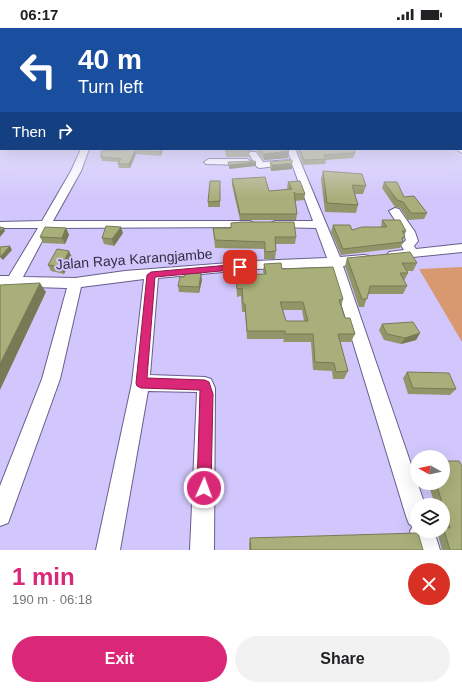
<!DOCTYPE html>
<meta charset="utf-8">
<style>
:root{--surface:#fff;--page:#f2f2f2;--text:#202124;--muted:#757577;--accent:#db2777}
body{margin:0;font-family:Arial,sans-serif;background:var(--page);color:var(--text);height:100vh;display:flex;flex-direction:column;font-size:15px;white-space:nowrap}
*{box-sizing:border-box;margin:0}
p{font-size:13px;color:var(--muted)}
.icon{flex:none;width:22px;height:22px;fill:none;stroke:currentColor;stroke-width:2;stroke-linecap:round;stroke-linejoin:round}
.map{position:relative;height:522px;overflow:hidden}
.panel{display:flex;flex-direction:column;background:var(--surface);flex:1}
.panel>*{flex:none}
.banner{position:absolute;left:0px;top:0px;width:462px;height:122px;box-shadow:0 4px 16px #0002;background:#1a4fa0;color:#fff;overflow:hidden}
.needle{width:26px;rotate:278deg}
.tools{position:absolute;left:410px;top:422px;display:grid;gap:8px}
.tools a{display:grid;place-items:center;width:40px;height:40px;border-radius:50%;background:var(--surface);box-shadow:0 4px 16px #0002;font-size:20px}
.pin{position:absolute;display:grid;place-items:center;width:34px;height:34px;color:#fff;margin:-17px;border-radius:8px;box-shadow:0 2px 6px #0006}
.me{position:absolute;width:44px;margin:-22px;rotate:2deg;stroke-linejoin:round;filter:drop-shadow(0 0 3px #0008)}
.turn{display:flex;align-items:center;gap:14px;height:84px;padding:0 12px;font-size:18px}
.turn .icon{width:52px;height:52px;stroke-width:2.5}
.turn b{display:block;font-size:28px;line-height:34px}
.then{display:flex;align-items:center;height:38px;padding:0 12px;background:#0003;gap:8px;font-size:15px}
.round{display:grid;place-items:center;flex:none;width:42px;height:42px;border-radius:21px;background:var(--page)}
.summary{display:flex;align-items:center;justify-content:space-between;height:68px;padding:0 12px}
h1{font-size:24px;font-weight:800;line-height:30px;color:var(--accent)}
.button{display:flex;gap:8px;margin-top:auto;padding:8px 12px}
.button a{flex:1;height:46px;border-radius:24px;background:var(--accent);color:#fff;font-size:16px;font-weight:800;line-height:46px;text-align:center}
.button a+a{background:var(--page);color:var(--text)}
.status{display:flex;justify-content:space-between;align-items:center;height:28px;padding:0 20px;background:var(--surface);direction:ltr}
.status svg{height:11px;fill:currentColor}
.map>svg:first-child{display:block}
.green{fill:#d89971}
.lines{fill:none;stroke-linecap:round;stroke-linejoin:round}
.street-casing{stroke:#685e8c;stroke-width:2}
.street{fill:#fff;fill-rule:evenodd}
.wall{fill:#919669;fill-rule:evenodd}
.shaded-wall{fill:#767a55}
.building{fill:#a9af7a;stroke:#767a55;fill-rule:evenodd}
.route{fill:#db2777;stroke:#8e194d}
.labels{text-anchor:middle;stroke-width:4;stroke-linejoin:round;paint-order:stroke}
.street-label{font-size:14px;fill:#322d42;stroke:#d1c7fc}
</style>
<div class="status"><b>06:17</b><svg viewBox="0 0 49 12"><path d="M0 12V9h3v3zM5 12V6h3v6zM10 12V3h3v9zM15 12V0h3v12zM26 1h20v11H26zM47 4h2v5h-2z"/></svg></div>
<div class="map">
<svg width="462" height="522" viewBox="0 0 462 522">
<rect width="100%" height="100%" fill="#d1c7fc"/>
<path class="green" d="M 462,239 L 462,314 L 419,241 Z"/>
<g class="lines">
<defs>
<path id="street" d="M 461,119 L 462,119 L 462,125 L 456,121 L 461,121 Z
M 81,121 L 89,121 L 81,143 L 53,193 L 250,193 L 256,196 L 250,199 L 49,200 L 23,249 L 75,250 L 125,243 L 255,233 L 327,230 L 316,200 L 275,199 L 269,196 L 275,193 L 313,193 L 292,136 L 260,140 L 257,139 L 249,126 L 250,124 L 256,124 L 263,134 L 291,132 L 287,121 L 295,121 L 340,229 L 364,227 L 369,228 L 370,231 L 369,234 L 343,238 L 425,477 L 417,477 L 417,503 L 434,503 L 440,522 L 416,522 L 410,503 L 413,498 L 409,496 L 406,488 L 330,239 L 255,241 L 158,250 L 150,347 L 205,349 L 211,351 L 215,360 L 214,522 L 190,522 L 197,364 L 148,363 L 120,522 L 96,522 L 132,355 L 144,251 L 81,259 L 60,351 L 11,487 L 8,495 L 0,498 L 0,458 L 42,351 L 67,260 L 0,258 L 0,248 L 9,248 L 38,200 L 0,200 L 0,194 L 42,193 L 71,143 Z
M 209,131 L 247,131 L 252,134 L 247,137 L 206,136 L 204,134 Z
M 395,180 L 399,181 L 415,204 L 418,213 L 414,218 L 416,221 L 462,216 L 462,224 L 393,231 L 389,230 L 387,227 L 389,224 L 404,222 L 401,217 L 406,212 L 403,204 L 389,183 Z"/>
</defs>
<use href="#street" class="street-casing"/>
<use href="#street" class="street"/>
</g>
<path class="wall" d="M 127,121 L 163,121 L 161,128 L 136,126 L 130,140 L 119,140 L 118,136 L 119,134 L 102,133 L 101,129 L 126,122 Z
M 225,121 L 288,121 L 288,130 L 264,132 L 257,123 L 253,122 L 249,124 L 249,129 L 226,129 Z
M 297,121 L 354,121 L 355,125 L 353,130 L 326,132 L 325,136 L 303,137 Z
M 270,134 L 292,141 L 271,143 L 270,140 Z
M 323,143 L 366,158 L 363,166 L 354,166 L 358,177 L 356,185 L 325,184 L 321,151 Z
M 232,151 L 269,163 L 288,162 L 287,161 L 288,154 L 305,166 L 304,172 L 295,173 L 297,186 L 296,192 L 240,192 L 232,157 Z
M 220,153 L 220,179 L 208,179 L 208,174 Z
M 384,154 L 404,169 L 427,185 L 424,191 L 408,192 L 400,180 L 395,179 L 382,160 Z
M 382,192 L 406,203 L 403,212 L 403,214 L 400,220 L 341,227 L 331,204 L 333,197 L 352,202 L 381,199 Z
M 66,200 L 69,207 L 65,216 L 43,215 L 40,209 Z
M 213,200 L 296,209 L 295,216 L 276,216 L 276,223 L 275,231 L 264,231 L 264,221 L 215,220 Z
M 123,205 L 114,218 L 104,216 L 102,210 Z
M 72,229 L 64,246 L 51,243 L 48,237 Z
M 347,230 L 417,235 L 413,243 L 407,243 L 408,245 L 404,253 L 407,258 L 403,266 L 368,266 L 364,279 L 359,279 L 345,238 Z
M 264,236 L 282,241 L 343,271 L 341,279 L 345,290 L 355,306 L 351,314 L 340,314 L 348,343 L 344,351 L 333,351 L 332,343 L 313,342 L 311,314 L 283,314 L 284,311 L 247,311 L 245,284 L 242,284 L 241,268 L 237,269 L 236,247 L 264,246 L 263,244 ZM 283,282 L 302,282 L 304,293 L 286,293 Z
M 202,252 L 199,265 L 179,264 L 178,258 Z
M 382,296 L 420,305 L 416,312 L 401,316 L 384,312 L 379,302 Z
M 407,344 L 456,361 L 450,367 L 408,366 L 403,350 Z
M 428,455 L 443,455 L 462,522 L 442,522 L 437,503 L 443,503 L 443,477 L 435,477 Z
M 250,510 L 423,522 L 249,522 L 249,516 Z"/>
<path class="shaded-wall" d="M 161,121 L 163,121 L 161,128 L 160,124 Z
M 248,121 L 254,121 L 253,122 L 249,124 Z
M 135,122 L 136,126 L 130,140 L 129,136 Z
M 289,123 L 288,130 L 264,132 L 264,126 Z
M 256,134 L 256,138 L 229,141 L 229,137 Z
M 292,135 L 292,141 L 271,143 L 272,137 Z
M 121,199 L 123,205 L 114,218 L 112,211 Z
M 4,200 L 5,203 L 0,209 L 0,203 Z
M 66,200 L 69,207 L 65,216 L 62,210 Z
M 10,218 L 12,222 L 3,232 L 0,229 Z
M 69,223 L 72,229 L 64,246 L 61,239 Z
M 201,245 L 202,252 L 199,265 L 199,259 Z
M 40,255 L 46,264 L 0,362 L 0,336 Z
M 420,305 L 416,312 L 401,316 L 405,310 Z"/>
<path class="building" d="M 127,121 L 161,121 L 160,124 L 135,122 L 129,136 L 118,136 L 121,131 L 101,129 L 101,123 L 126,122 Z
M 226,121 L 249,121 L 249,122 L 226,123 Z
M 260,121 L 288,121 L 289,123 L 264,126 Z
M 300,121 L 354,121 L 355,125 L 324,127 L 326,131 L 304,132 Z
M 292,132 L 292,135 L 272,137 L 270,134 Z
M 255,133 L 256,134 L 229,137 L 228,134 Z
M 323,143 L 362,146 L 366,158 L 352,157 L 358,177 L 327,175 Z
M 265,149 L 269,163 L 292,161 L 288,154 L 300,153 L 305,166 L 295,166 L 294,164 L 297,186 L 240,186 L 232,151 Z
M 210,153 L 220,153 L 220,173 L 208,174 Z
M 384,154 L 397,154 L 404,169 L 414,168 L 427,185 L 411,185 L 403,174 L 397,172 Z
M 382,192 L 400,192 L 406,203 L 402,203 L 405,208 L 402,210 L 403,214 L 343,221 L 333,197 L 350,197 L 352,202 L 362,199 L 387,199 Z
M 242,194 L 294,194 L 296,209 L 275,209 L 276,223 L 265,224 L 265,214 L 215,212 L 213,200 L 231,200 L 231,195 Z
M 106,198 L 121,199 L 112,211 L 102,210 Z
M 0,199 L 4,200 L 0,203 Z
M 45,199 L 66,200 L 62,210 L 40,209 Z
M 10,218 L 0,229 L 0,219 Z
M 57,221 L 69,223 L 61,239 L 48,237 Z
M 410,224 L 417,235 L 402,235 L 408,245 L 400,245 L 407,258 L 370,258 L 367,271 L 362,271 L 347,230 Z
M 281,235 L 282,241 L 333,239 L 343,271 L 339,272 L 345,290 L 350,290 L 355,306 L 338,306 L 348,343 L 336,344 L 334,335 L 315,334 L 313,306 L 285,306 L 285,303 L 247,303 L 245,276 L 243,276 L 242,260 L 237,261 L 236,247 L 266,246 L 264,236 ZM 280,274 L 303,274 L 308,293 L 286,293 Z
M 187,244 L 201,245 L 199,259 L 178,258 L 180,249 L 184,249 Z
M 40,255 L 0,336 L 0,257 Z
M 413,294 L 420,305 L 405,310 L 387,306 L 382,296 Z
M 407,344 L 449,345 L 456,361 L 413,360 Z
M 443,433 L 459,433 L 462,438 L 462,522 L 450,522 L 443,499 L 450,500 L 436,455 L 443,455 Z
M 418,505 L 423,522 L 251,522 L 250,510 Z"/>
<linearGradient id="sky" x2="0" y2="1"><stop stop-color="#75bcd1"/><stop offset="0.57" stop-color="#eae6fe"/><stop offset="1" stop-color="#eae6fe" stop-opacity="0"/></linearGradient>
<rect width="462" height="170" fill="url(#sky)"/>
<path class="route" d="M 240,236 L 243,237 L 243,241 L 155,249 L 147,350 L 205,352 L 209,354 L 213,366 L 211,460 L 209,465 L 204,467 L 199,465 L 197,460 L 200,362 L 141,360 L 137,358 L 136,355 L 147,247 L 151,244 Z"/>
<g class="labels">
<g class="street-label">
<text transform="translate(134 231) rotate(-4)" y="5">Jalan Raya Karangjambe</text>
</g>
</g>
</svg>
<div class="tools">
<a><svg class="needle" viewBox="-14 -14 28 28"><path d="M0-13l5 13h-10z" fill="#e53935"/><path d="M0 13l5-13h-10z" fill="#757577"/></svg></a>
<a><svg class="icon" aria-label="layers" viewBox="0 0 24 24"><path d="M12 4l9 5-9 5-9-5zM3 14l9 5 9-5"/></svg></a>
</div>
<div class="pin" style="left:240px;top:239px;background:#d93025"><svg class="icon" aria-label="arrive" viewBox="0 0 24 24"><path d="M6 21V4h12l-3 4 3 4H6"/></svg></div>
<svg class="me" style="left:204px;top:460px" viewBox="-20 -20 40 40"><circle r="17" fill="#db2777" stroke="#fff" stroke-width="3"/><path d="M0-11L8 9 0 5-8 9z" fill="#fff"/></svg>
<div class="banner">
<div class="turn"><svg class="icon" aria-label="left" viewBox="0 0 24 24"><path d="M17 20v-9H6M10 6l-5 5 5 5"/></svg><div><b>40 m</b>Turn left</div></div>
<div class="then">Then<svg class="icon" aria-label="right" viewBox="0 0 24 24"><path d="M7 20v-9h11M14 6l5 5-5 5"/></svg></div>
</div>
</div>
<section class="panel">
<div class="summary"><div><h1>1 min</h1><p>190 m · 06:18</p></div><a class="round" style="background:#d93025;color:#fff"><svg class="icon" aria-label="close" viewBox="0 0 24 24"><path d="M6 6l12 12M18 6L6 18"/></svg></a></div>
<div class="button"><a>Exit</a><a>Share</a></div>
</section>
